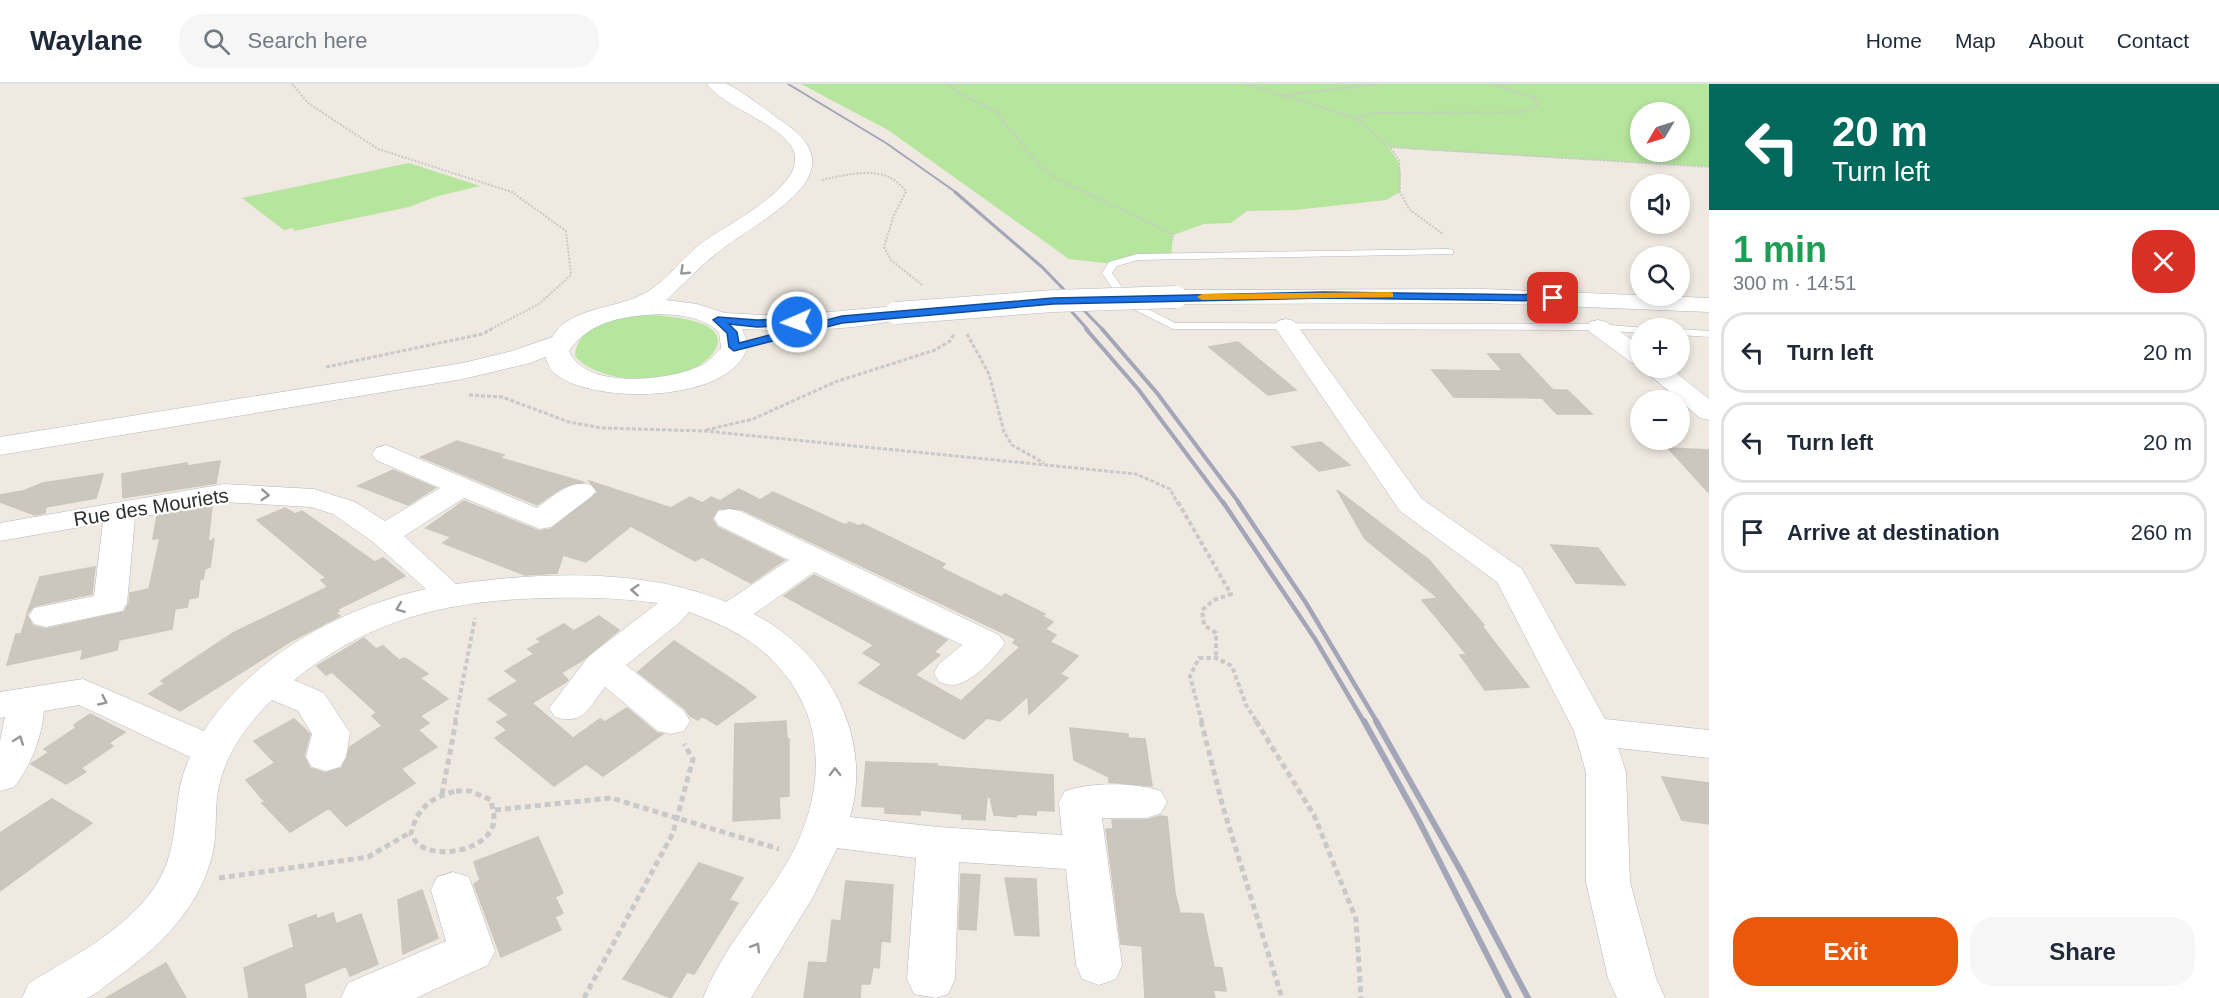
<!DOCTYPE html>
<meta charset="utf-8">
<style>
:root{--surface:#fff;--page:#f6f6f7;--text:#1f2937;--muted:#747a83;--line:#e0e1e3;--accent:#ea580c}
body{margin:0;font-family:Arial,sans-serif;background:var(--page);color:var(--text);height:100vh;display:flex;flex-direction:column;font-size:22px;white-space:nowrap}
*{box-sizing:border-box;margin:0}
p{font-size:20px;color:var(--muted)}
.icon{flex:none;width:33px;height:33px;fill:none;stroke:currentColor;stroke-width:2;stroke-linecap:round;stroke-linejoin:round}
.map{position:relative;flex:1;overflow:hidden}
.side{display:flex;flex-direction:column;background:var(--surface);width:510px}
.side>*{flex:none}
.banner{background:#00695c;color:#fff;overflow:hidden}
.needle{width:39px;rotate:232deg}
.controls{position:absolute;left:1630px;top:18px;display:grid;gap:12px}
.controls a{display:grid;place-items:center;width:60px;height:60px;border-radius:50%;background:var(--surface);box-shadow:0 3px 9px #0003;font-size:30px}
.pin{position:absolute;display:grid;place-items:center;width:51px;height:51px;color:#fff;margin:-26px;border-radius:12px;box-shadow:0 3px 9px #0006}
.me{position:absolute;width:66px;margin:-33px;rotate:268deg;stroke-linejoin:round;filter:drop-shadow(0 0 4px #0008)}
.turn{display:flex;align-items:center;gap:21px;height:126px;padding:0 24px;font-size:27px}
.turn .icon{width:78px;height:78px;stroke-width:2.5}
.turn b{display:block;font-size:42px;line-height:51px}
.round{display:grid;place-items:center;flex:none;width:63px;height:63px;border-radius:24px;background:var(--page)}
.head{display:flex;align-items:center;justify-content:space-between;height:102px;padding:0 24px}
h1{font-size:36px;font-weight:800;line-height:45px;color:#1e9e55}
.action{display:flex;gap:12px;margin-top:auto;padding:12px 24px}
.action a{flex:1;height:69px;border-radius:24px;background:var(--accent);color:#fff;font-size:24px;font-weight:800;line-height:69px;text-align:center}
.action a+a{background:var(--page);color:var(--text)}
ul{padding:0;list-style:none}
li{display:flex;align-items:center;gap:18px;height:81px;margin:0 12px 9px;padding:0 12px;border:3px solid var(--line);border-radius:24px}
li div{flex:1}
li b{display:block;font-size:22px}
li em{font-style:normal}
header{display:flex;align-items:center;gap:36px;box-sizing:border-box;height:84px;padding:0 30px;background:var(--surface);border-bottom:2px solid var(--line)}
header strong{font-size:28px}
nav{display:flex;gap:33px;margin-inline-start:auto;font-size:21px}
.search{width:420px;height:54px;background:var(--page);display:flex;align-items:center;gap:15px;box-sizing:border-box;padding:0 21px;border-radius:24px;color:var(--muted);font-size:22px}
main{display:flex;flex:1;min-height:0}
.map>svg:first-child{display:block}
.green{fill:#b6e59e;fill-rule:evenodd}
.building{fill:#cbc7bf;stroke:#cbc5ba;stroke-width:1.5}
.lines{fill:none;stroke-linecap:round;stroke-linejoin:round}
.service-casing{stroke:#b4b7c1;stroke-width:1}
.minor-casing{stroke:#b4b7c1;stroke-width:1}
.tertiary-casing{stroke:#b4b7c1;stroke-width:1}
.secondary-casing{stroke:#b4b7c1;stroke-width:1}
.path-far3{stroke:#c9c9c9;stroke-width:2;stroke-dasharray:2 1.5;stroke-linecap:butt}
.path-far2{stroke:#c9c9c9;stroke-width:3;stroke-dasharray:4 2;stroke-linecap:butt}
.path-far1{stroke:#c9c9c9;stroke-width:4;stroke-dasharray:4.5 3;stroke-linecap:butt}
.path{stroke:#c9c9c9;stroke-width:5;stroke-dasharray:6 4;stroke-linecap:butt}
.service{fill:#fff;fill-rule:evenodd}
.minor{fill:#fff;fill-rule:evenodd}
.tertiary{fill:#fff;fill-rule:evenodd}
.secondary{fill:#fff;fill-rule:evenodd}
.rail-far4{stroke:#a3a6b8;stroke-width:2}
.rail-far3{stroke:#a3a6b8;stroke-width:3}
.rail-far2{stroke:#a3a6b8;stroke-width:4}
.rail-far1{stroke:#a3a6b8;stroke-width:4.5}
.rail{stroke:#a3a6b8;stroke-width:6}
.secondary-bridge-casing{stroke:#b4b7c1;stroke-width:23;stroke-linecap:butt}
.secondary-bridge{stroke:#fff;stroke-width:22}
.oneway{stroke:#969696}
.route{fill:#1a73e8;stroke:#114b97;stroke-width:1.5}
.slow{fill:#f59e0b}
.labels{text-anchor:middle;stroke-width:4.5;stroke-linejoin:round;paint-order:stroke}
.street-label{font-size:20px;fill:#2e2e2e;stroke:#fff}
</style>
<header>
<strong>Waylane</strong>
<div class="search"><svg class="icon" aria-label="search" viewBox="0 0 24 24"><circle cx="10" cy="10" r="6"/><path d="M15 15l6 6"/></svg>Search here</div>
<nav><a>Home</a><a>Map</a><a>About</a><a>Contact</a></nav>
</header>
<main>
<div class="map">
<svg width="1709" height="914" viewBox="0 0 1709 914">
<rect width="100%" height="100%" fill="#efe9e1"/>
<path class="green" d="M 801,0 L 1709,0 L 1709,83 L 1407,65 L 1390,63 L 1386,59 C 1401,83 1402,77 1400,108 L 1386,116 L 1295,126 L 1247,127 L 1231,139 L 1204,140 L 1173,151 L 1171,172 L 1137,173 L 1113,180 L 1069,175 L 888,46 ZM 1641,28 L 1680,28 L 1680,68 L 1641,68 Z
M 409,79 L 480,102 L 438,112 L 409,123 L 294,147 L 293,144 L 284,146 L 242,114 Z
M 644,231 C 661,231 738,235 713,269 C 688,303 600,303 575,272 C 577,239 618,234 644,231 Z"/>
<path class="building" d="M 1238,258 L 1296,306 L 1268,311 L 1209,263 Z
M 1488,270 L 1519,270 L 1553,306 L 1567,306 L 1592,330 L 1557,330 L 1542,314 L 1454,313 L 1432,286 L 1503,287 Z
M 457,357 L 504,371 L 500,374 L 583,398 L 562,404 L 537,421 L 421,373 Z
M 1321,358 L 1350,381 L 1319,387 L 1292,363 Z
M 1668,364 L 1709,366 L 1709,409 Z
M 220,377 L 216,399 L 123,414 L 122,390 L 187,379 L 187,382 Z
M 393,386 L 435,404 L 408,421 L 358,402 Z
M 103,390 L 96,414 L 46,423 L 45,429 L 35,431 L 0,418 L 0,411 L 23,407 L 43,399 Z
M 589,397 L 671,424 L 690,413 L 702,419 L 711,413 L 720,417 L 739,405 L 760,416 L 773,408 L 845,441 L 849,438 L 859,442 L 863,440 L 945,480 L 941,484 L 1001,513 L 1005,510 L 1045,530 L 1042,532 L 1053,538 L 1045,545 L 1056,551 L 1050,558 L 1078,572 L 1060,590 L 1068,594 L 1029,630 L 1028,612 L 1000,637 L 987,634 L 964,655 L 859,599 L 882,580 L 863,569 L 874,561 L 784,512 L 814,491 L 947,556 L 934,568 L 940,571 L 915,591 L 961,617 L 1020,563 L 1013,559 L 1016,555 L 741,425 L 718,425 L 712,435 L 717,443 L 784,476 L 751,499 L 702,473 L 695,477 L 631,442 L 586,478 L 563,471 L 557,489 L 525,491 L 443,459 L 451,453 L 426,444 L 464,417 L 539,447 L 551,445 L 598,408 Z
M 1337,406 L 1429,476 L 1484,541 L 1482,542 L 1529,603 L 1485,606 L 1460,571 L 1467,571 L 1422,516 L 1438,514 L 1365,455 Z
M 212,422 L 208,458 L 214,455 L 210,483 L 205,485 L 203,495 L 200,495 L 198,513 L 189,515 L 187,523 L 175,525 L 172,545 L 119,556 L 117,566 L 81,575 L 83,565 L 7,581 L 16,550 L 21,550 L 27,531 L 33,542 L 46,545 L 124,528 L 129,519 L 130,509 L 149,505 L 160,454 L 153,455 L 157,432 Z
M 285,424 L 295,430 L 302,427 L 375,478 L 383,474 L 405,492 L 338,525 L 339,527 L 336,529 L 340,532 L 291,557 L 180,627 L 149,610 L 165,599 L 161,597 L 233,549 L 328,503 L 321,496 L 326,494 L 257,436 Z
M 1551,461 L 1598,464 L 1625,501 L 1576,499 Z
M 95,483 L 92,510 L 34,522 L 27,530 L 40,493 Z
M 599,532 L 619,546 L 583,576 L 561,589 L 568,596 L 566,598 L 532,619 L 573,654 L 600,635 L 605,638 L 627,624 L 657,649 L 663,650 L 603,692 L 586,680 L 554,702 L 495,654 L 507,646 L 497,638 L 509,631 L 488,615 L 518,597 L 505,587 L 534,570 L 528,565 L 541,558 L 537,555 L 564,540 L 574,547 Z
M 364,554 L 376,565 L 383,562 L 399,576 L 405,574 L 428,590 L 420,594 L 448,615 L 420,632 L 429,639 L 418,646 L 437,663 L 401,685 L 415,699 L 346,742 L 329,724 L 290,748 L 262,719 L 265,718 L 246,696 L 275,679 L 254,657 L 294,635 L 310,650 L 304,672 L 310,684 L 325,689 L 342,684 L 350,663 L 382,642 L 372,632 L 377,629 L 332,588 L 326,591 L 317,582 Z
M 674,557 L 742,602 L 756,613 L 717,641 L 702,632 L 698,636 L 690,632 L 685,625 L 638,588 Z
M 90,630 L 125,648 L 109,659 L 113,662 L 81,684 L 86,688 L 66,700 L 31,680 L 49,668 L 44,665 L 76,644 L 74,641 Z
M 786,637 L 787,655 L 789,655 L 789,712 L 779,713 L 780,734 L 733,737 L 735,640 Z
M 1070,644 L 1128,650 L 1128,654 L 1145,655 L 1152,702 L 1109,698 L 1109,693 L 1074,676 Z
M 866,678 L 937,680 L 935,682 L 1053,691 L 1054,727 L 1037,726 L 1036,731 L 1017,730 L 1016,733 L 994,731 L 990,713 L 987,713 L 985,736 L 962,735 L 962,730 L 920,726 L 920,731 L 885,729 L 885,723 L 862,722 Z
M 1662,693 L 1709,699 L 1709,740 L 1682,736 Z
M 52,715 L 92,739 L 0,807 L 0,749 Z
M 1160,732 L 1167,733 L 1175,809 L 1180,829 L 1203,830 L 1214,883 L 1222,884 L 1226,907 L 1213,906 L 1215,914 L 1145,914 L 1142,862 L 1121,860 L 1106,745 L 1113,745 L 1112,736 L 1147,736 Z
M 538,753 L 563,809 L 555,813 L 563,829 L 555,833 L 561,846 L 501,873 L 474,800 L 480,796 L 474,778 Z
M 699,779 L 743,794 L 729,816 L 738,819 L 694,890 L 687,888 L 671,914 L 623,895 Z
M 961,790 L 980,791 L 976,846 L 959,845 Z
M 1005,794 L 1036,795 L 1039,852 L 1015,851 Z
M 846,797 L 893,801 L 890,858 L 881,857 L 879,884 L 873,883 L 870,900 L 861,900 L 860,914 L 804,914 L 809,878 L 827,879 L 832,836 L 841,837 Z
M 422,806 L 438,854 L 403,870 L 398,816 Z
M 333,829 L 336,840 L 361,830 L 378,880 L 350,892 L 346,882 L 304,900 L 306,914 L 249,914 L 244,884 L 294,863 L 289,841 L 316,831 L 317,835 Z
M 166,879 L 186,914 L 106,914 Z"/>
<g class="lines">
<defs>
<path id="service" d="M 1449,165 L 1453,166 L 1453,170 L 1138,176 L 1117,182 L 1112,189 L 1131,216 L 1175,239 L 1598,240 L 1646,244 L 1641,244 L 1641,249 L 1598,246 L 1173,245 L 1123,220 L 1102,189 L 1109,178 L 1137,170 Z
M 1680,245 L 1709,247 L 1709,253 L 1680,251 Z"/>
<path id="minor" d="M 1286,235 L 1294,237 L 1422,415 L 1522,485 L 1605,635 L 1709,646 L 1709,674 L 1618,664 L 1626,688 L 1630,798 L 1656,894 L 1665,914 L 1617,914 L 1608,894 L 1586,798 L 1586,688 L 1574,647 L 1497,498 L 1400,427 L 1274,242 L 1278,237 Z
M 1598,236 L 1606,238 L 1641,262 L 1641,281 L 1632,279 L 1590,248 L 1586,243 L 1590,238 Z
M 1642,284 L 1670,284 L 1709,315 L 1709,336 L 1700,334 Z
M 386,361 L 537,424 C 554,412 570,395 591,401 L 596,407 L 591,413 L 551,443 L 540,445 L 464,414 L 404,452 L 456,500 C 544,488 643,484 726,518 L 789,476 L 718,441 L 714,434 L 718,427 L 729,425 L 740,427 L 999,551 L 1005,559 C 996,573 971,600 953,601 C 949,601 943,599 939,598 L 934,589 L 939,580 L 962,561 L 814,488 L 754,530 C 826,567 874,652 850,733 L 938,743 L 1062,751 L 1059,718 L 1065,707 C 1092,698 1134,698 1161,707 L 1167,718 L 1161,729 L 1147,734 L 1102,734 L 1122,881 L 1116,895 L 1099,901 L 1082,895 L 1076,881 L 1066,785 L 959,778 L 955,895 L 948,910 L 936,914 L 914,910 L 907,895 L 916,774 L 837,764 L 813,813 L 751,914 L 703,914 C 723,863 762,822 789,775 C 826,710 829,631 771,575 C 749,552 718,539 689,528 L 678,540 L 626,581 L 684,627 L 690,637 L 684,647 L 671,650 L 658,647 L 605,603 C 589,623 584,642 555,633 L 549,624 L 589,572 L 658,519 C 622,514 586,513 549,514 C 451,516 372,533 294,596 L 324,609 L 350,649 L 346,673 L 340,683 L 326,687 L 312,683 L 306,673 L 312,650 L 298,627 L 272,616 C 245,642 222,675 217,713 C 215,733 217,753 212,772 C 198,827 157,865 112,897 C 105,902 94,912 86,914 C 66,914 42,914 22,914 L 29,899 C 79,869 152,833 169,772 C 179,738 174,705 190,673 L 79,621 L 44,627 C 41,655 32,680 14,703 L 0,707 L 0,657 L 5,633 L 0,634 L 0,608 L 83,595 L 204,647 C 252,572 341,524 426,505 L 373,458 L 333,430 L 311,423 L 224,418 L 135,434 L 127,519 L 122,527 L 46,543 L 34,540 L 29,532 L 34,524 L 94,512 L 103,439 L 0,457 L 0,439 L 224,400 L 314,405 L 355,418 L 385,437 L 440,404 L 376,376 L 372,370 L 376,364 Z
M 453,788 L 469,793 L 495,867 L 488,881 L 416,914 L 341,914 L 348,899 L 446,857 L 431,806 L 437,793 Z"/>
<path id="tertiary" d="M 561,250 L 570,253 L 574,258 L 570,263 L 530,279 L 463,295 L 0,371 L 0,353 L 463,279 L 512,267 Z"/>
<path id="secondary" d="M 707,0 C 712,0 721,0 726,0 C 739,4 770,29 783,38 C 864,91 755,137 717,169 C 699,183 683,201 666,216 L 697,220 L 725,229 L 763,231 L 829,228 L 896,222 L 905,224 L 908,229 L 905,234 C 853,247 795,247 742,245 L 748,259 C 739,320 589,322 553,288 C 548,283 546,273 543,267 C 549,259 554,248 562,241 C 587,221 623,224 650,206 C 668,194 683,174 700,160 C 723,142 816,99 791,62 C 772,35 726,25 707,0 ZM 660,230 C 682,231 702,233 719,248 L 721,264 C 715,270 708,279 700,282 C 668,297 585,306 569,267 C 590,236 625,232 660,230 Z
M 1484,205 L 1709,214 L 1709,228 L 1484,219 L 1176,220 L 1168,218 L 1164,213 L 1168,208 L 1176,206 Z"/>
</defs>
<use href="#service" class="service-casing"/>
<use href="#minor" class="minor-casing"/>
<use href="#tertiary" class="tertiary-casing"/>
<use href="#secondary" class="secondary-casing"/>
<path class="path-far3" d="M 292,0 L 308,19 L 378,65 L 512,108 L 566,147 L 571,191 L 539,220 L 489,246
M 948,0 L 959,9 L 995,27 L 1038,80 L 1057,95 L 1159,143 L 1173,151 L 1173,156
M 1246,0 L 1356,34 L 1390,63 L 1399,76 L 1400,108 L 1409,125 L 1443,150
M 1285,11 L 1378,0
M 1356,34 L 1376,29 L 1522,28 L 1537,21 L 1535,14 L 1492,0
M 1390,63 L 1709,83
M 822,96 C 850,90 887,79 906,108 L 894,131 L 884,163 L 891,176 L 922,201"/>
<path class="path-far2" d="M 967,250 L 989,290 L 1004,348 L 1012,361 L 1044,379
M 326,283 L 482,250 L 492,245
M 469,311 L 502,313 L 569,338 L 602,344 L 705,347 L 1136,390 L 1170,405 L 1178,420
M 706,346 L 753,335 L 835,298 L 935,266 L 950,257 L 954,250"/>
<path class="path-far1" d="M 1178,418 L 1231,510 L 1214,516 L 1202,526 L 1204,541 L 1216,549 L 1216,574
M 455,638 L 475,534
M 1202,638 L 1190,592 L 1199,574 L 1216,574 L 1232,582 L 1246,621 L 1257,638"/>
<path class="path" d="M 1201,637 L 1223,723 L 1282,914
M 1256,637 L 1314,731 L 1356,835 L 1361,914
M 456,707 L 470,707 L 491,716 C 492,722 494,729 494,735 C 493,765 440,776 419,761 C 416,759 413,753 411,750 C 417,724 430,714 456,707 Z
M 442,710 L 456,637
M 495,726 L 611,714 L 779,765
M 219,794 L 368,773 L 411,748
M 584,914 L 673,749 L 693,675 L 684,660"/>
<use href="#service" class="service"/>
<use href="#minor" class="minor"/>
<use href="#tertiary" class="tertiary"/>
<use href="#secondary" class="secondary"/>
<path class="rail-far4" d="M 788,0 L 886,59 L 957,109"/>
<path class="rail-far3" d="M 955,108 L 1042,183 L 1103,246
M 1072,228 L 1088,246"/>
<path class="rail-far2" d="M 1086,245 L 1138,305 L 1224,420
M 1102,245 L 1157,309 L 1240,420"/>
<path class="rail-far1" d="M 1223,418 L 1315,555 L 1364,638
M 1238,418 L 1306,519 L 1377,638"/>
<path class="rail" d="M 1364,637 L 1417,733 L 1509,914
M 1376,637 L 1462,789 L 1528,914"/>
<defs>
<path id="secondary-bridge" d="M 896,229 L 1053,217 L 1176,213"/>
</defs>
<use href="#secondary-bridge" class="secondary-bridge-casing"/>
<use href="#secondary-bridge" class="secondary-bridge"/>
</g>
<defs><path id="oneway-chevron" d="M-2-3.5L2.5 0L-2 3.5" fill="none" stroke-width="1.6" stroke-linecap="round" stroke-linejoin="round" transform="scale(1.5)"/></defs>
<g class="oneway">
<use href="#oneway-chevron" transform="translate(684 187) rotate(136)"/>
<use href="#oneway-chevron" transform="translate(265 411) rotate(3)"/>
<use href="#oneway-chevron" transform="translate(635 506) rotate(-176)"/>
<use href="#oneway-chevron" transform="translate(400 524) rotate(159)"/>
<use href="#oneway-chevron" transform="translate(103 617) rotate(25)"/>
<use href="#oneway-chevron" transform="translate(19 656) rotate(-70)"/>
<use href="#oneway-chevron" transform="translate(835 688) rotate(-91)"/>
<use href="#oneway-chevron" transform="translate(756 863) rotate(-58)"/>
</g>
<path class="route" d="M 1324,208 L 1553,211 L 1558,214 L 1553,217 L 1324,214 L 1053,220 L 842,239 L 734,267 L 729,263 L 727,249 L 713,236 L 718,233 L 757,236 L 797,235 L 802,238 L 797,241 L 757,243 L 729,240 L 737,248 L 739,259 L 842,232 L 1053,214 Z"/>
<path class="slow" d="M 1390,208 L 1393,209 L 1393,213 L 1202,216 L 1197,213 L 1202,210 Z"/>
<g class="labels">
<g class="street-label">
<text transform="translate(151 423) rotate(-9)" y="7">Rue des Mouriets</text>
</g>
</g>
</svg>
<div class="controls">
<a><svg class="needle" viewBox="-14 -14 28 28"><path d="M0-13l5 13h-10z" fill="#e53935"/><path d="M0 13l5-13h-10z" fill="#747a83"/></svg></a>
<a><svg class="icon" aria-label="sound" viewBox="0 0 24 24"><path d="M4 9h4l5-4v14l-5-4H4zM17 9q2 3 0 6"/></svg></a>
<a><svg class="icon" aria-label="search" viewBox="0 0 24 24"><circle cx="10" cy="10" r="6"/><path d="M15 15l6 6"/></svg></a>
<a>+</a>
<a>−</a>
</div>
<div class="pin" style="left:1553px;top:214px;background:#d93025"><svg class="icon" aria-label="arrive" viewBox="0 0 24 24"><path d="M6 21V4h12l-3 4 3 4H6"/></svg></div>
<svg class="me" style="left:797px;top:238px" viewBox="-20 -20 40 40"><circle r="17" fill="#1a73e8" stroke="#fff" stroke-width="3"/><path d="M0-11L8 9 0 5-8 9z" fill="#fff"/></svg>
</div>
<section class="side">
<div class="banner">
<div class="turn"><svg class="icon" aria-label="left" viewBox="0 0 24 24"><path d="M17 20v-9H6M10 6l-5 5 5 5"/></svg><div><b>20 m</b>Turn left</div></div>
</div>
<div class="head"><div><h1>1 min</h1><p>300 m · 14:51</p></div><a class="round" style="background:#d93025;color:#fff"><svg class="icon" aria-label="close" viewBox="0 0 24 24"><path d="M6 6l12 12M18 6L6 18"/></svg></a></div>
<ul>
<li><svg class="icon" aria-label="left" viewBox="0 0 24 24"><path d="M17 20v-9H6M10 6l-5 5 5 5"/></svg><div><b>Turn left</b></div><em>20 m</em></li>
<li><svg class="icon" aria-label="left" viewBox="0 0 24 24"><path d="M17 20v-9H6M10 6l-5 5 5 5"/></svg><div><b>Turn left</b></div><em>20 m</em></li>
<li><svg class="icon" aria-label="arrive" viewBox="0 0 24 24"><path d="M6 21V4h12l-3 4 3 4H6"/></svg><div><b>Arrive at destination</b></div><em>260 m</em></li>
</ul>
<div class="action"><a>Exit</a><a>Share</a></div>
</section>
</main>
